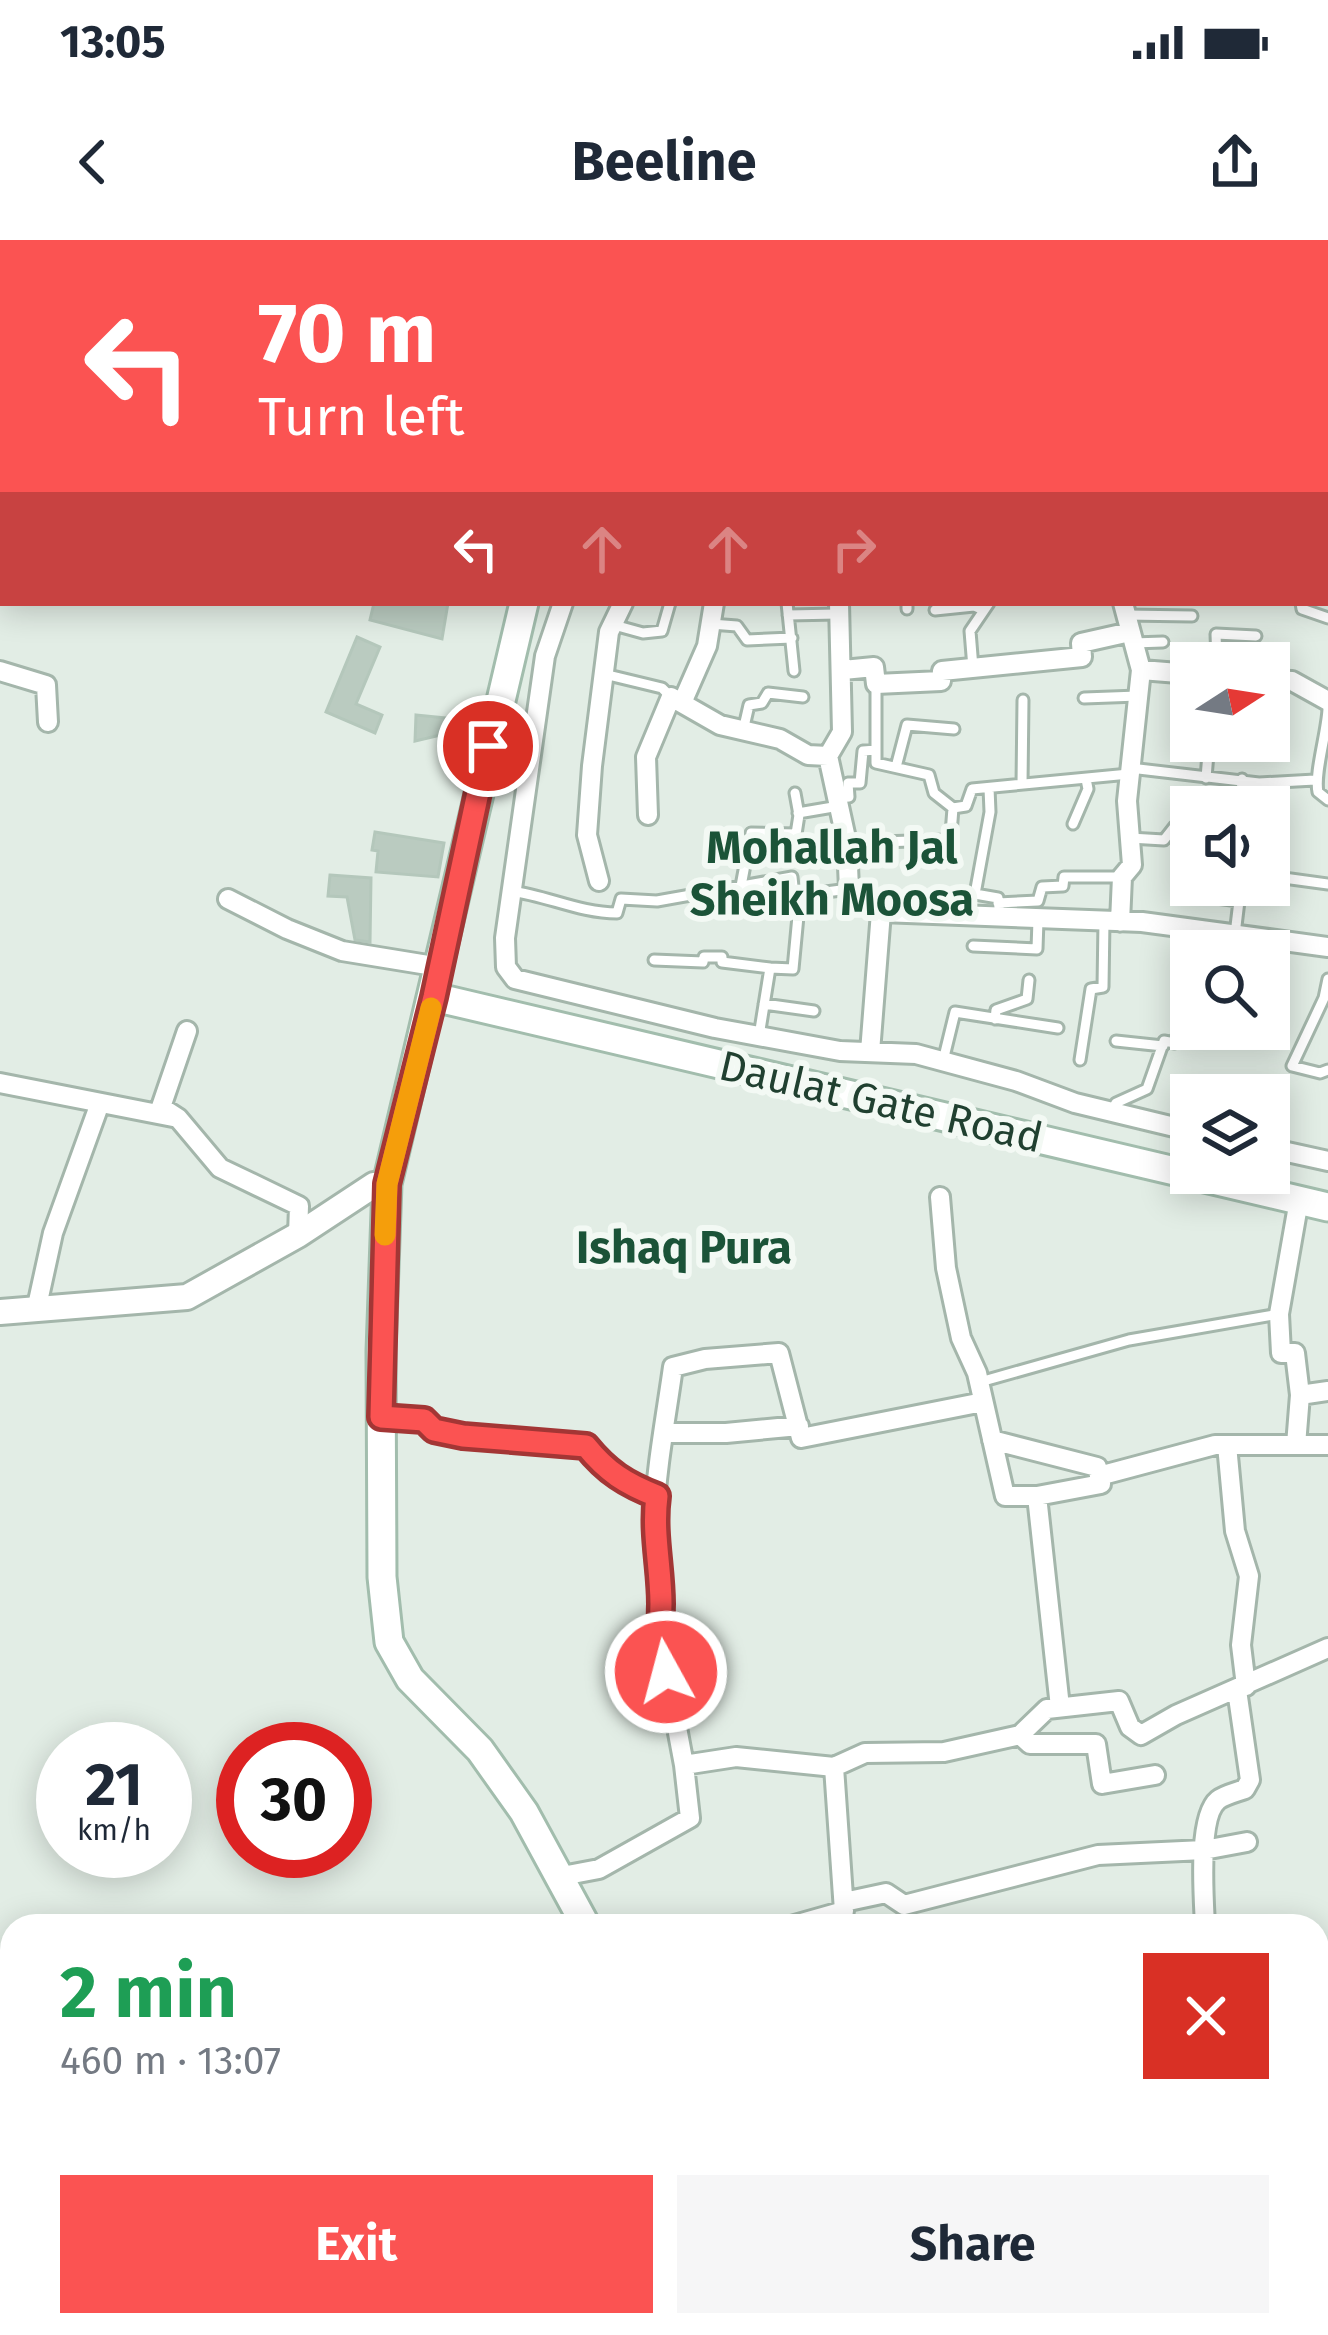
<!DOCTYPE html>
<meta charset="utf-8">
<style>
:root{--surface:#fff;--page:#f6f6f7;--text:#1f2937;--muted:#747a83;--accent:#fb5352}
body{margin:0;font-family:"Fira Sans",sans-serif;background:var(--page);color:var(--text);height:100vh;display:flex;flex-direction:column;font-size:45px;white-space:nowrap}
*{box-sizing:border-box;margin:0}
p{font-size:39px;color:var(--muted)}
.icon{flex:none;width:66px;height:66px;fill:none;stroke:currentColor;stroke-width:2;stroke-linecap:round;stroke-linejoin:round}
.map{position:relative;flex:1;overflow:hidden}
.details{position:absolute;left:0px;top:1674px;width:1329px;height:423px;display:flex;flex-direction:column;background:var(--surface);border-radius:36px 36px 0 0;box-shadow:0 6px 30px #0003}
.details>*{flex:none}
.guide{position:absolute;left:0px;top:0px;width:1329px;height:366px;box-shadow:0 6px 30px #0003;background:#fb5352;color:#fff;overflow:hidden}
.needle{width:78px;rotate:78deg}
.fabs{position:absolute;left:1170px;top:402px;display:grid;gap:24px}
.fabs a{display:grid;place-items:center;width:120px;height:120px;border-radius:0px;background:var(--surface);box-shadow:0 6px 30px #0003;font-size:60px}
.speed{position:absolute;left:36px;top:1482px;display:flex;gap:24px;font-size:60px;font-weight:700;text-align:center}
.speed>*{display:grid;place-content:center;width:156px;height:156px;border-radius:50%;background:var(--surface);box-shadow:0 6px 30px #0003;line-height:1}
.speed small{font-size:30px;font-weight:400}
.speed .limit{border:18px solid #d22;background:#fff;color:#111}
.pin{position:absolute;display:grid;place-items:center;width:102px;height:102px;color:#fff;margin:-51px;border:6px solid #fff;border-radius:50%;box-shadow:0 3px 12px #0007}
.me{position:absolute;width:132px;margin:-66px;rotate:353deg;stroke-linejoin:round;filter:drop-shadow(0 0 9px #0008)}
.turn{display:flex;align-items:center;gap:42px;height:252px;padding:0 60px;font-size:54px}
.turn .icon{width:156px;height:156px;stroke-width:2.5}
.turn b{display:block;font-size:84px;line-height:102px}
.lanes{display:flex;align-items:center;height:114px;padding:0 60px;background:#0003;justify-content:center;gap:60px;direction:ltr}
.lanes .off{opacity:.35}
.round{display:grid;place-items:center;flex:none;width:126px;height:126px;border-radius:0px;background:var(--page)}
.overview{display:flex;align-items:center;justify-content:space-between;height:204px;padding:0 60px}
h1{font-size:72px;font-weight:700;line-height:90px;color:#1e9e55}
.button{display:flex;gap:24px;margin-top:auto;padding:24px 60px}
.button a{flex:1;height:138px;border-radius:0px;background:var(--accent);color:#fff;font-size:48px;font-weight:700;line-height:138px;text-align:center}
.button a+a{background:var(--page);color:var(--text)}
.status{display:flex;justify-content:space-between;align-items:center;height:84px;padding:0 60px;background:var(--surface);direction:ltr}
.status svg{height:33px;fill:currentColor}
header{display:flex;justify-content:space-between;align-items:center;height:156px;padding:0 60px;background:var(--surface);font-size:54px;font-weight:700}
.map>svg:first-child{display:block}
.building{fill:#bacbc0;stroke:#b4c7bb;stroke-width:3}
.lines{fill:none;stroke-linecap:round;stroke-linejoin:round}
.service-casing{stroke:#a4b6ab;stroke-width:15}
.minor-casing{stroke:#a4b6ab;stroke-width:24}
.tertiary-casing{stroke:#a4b6ab;stroke-width:30}
.secondary-casing{stroke:#a2bdad;stroke-width:33}
.service{stroke:#fff;stroke-width:9}
.minor{stroke:#fff;stroke-width:18}
.tertiary{stroke:#fff;stroke-width:24}
.secondary{stroke:#fff;stroke-width:27}
.route-casing{stroke:#a33635;stroke-width:30}
.route{stroke:#fb5352;stroke-width:21}
.slow{stroke:#f59e0b;stroke-width:21}
.labels{text-anchor:middle;stroke-width:12;stroke-linejoin:round;paint-order:stroke}
.street-label{font-size:42px;fill:#204030;stroke:#f3f9f4}
.neighbourhood-label{font-size:45px;font-weight:bold;fill:#1b5338;stroke:#f3f9f4}
</style>
<div class="status"><b>13:05</b><svg viewBox="0 0 49 12"><path d="M0 12V9h3v3zM5 12V6h3v6zM10 12V3h3v9zM15 12V0h3v12zM26 1h20v11H26zM47 4h2v5h-2z"/></svg></div>
<header><svg class="icon" aria-label="back" viewBox="0 0 24 24"><path d="M15 5l-7 7 7 7"/></svg>Beeline<svg class="icon" aria-label="share" viewBox="0 0 24 24"><path d="M12 15V3M7 8l5-5 5 5M5 13v7h14v-7"/></svg></header>
<div class="map">
<svg width="1328" height="2095" viewBox="0 0 1328 2095">
<rect width="100%" height="100%" fill="#e2ede5"/>
<path class="building" d="M 374,363 L 448,363 L 442,399 L 370,380 Z
M 357,397 L 380,407 L 356,464 L 382,475 L 375,493 L 326,472 Z
M 416,475 L 467,480 L 468,494 L 449,493 L 415,501 Z
M 375,592 L 444,603 L 438,637 L 376,632 L 378,611 L 372,610 Z
M 330,635 L 371,638 L 370,702 L 355,700 L 347,657 L 328,656 Z"/>
<g class="lines">
<defs>
<path id="service" d="M 958,0 L 960,3
M 1053,0 L 1054,3
M 1159,0 L 1160,3
M 722,1 L 722,0
M 1280,3 L 1280,0
M 787,363 L 794,431
M 1301,363 L 1302,369 L 1328,378
M 907,369 L 907,363
M 935,370 L 974,366 L 983,370
M 788,375 L 837,374
M 1126,375 L 1192,376
M 711,384 L 737,386 L 747,400 L 792,398
M 614,385 L 643,393 L 662,391 L 670,363
M 1133,403 L 1163,402
M 1217,423 L 1216,394 L 1256,396
M 973,428 L 970,391 L 989,363
M 604,434 L 662,448 L 671,457
M 876,445 L 876,523 L 929,535 L 934,553 L 953,568
M 1084,458 L 1138,456
M 1328,469 C 1327,492 1314,534 1318,552 L 1328,560
M 743,491 L 749,465 L 762,463 L 768,453 L 803,457
M 896,527 L 907,485 L 954,489
M 1130,528 L 1259,543 L 1315,540
M 1206,538 L 1209,501
M 1268,543 L 1268,567
M 1022,544 L 1023,460
M 989,548 L 990,572 L 975,654 L 998,658 L 1000,677
M 837,558 L 849,557 L 848,543 L 860,543 L 863,511 L 876,510
M 1240,567 L 1242,539
M 798,573 L 839,566
M 1073,584 L 1088,549 L 1086,539
M 1130,598 L 1164,600 L 1175,586 L 1191,586
M 847,603 L 944,600 L 951,594 L 953,568 L 966,566 L 972,549 L 1129,534
M 1269,628 L 1269,636 L 1328,644
M 741,646 L 751,593 L 796,594 L 799,575 L 795,553
M 511,651 C 548,656 580,673 617,673 L 621,659 L 657,661 L 792,637 L 794,656 L 849,649
M 1186,654 L 1239,661
M 998,663 L 1038,661 L 1042,647 L 1063,646 L 1064,637 L 1122,637
M 973,706 L 1037,709 L 1038,680
M 1233,711 L 1239,661 L 1236,645
M 654,720 L 703,722 L 704,717 L 722,717 L 722,722 L 770,728
M 1328,739 L 1324,758 L 1292,826 L 1320,833 L 1328,830
M 764,764 L 814,771
M 995,779 L 996,770 L 1027,759 L 1029,740
M 759,796 L 770,728 L 793,729 L 800,655
M 1116,801 L 1163,806
M 1080,820 L 1091,749 L 1103,747 L 1104,681
M 943,821 L 955,772 L 1058,788
M 1112,870 L 1116,863 L 1147,849 L 1164,801 L 1175,803 L 1179,789 L 1199,794 L 1201,789
M 980,1142 L 1129,1100 L 1279,1074"/>
<path id="minor" d="M 760,0 L 760,3
M 671,3 L 672,0
M 808,3 L 808,0
M 903,3 L 910,0
M 1326,35 L 1328,35
M 1326,236 L 1328,234
M 0,263 L 3,263
M 563,363 L 545,416 L 505,698 L 506,727 L 515,739 L 715,788 L 840,811 L 916,814 L 1016,841 L 1075,863 L 1191,891
M 839,363 L 842,492 L 828,516 L 847,603 L 849,649 L 881,672
M 843,430 L 874,427 L 876,444 L 941,441 L 942,431 L 1082,417 L 1081,403 L 1130,392
M 1141,430 L 1191,434
M 0,431 L 46,445 L 48,482
M 1269,440 L 1292,441 L 1328,461
M 682,463 L 707,406 L 714,363
M 648,575 L 646,517 L 671,457 L 720,485 L 780,499 L 808,515 L 828,516
M 599,641 L 587,595 L 592,526 L 609,392 L 623,363
M 228,659 L 287,689 L 342,711 L 440,727
M 1120,682 L 1122,637 L 1132,625 L 1127,561 L 1141,430 L 1123,363
M 187,791 L 161,867 L 178,878 L 220,928 L 299,966 L 298,995
M 870,812 L 881,672 L 1142,682 L 1328,707
M 0,843 L 173,877
M 1269,908 L 1328,921
M 940,957 L 946,1028 L 961,1098 L 977,1133 L 1005,1256 L 1037,1256 L 1101,1244 L 1097,1227 L 992,1200
M 37,1066 L 53,993 L 100,863
M 1300,1155 L 1328,1151
M 381,1177 L 425,1180 L 434,1190 L 463,1196 L 586,1206 C 607,1232 626,1244 657,1256
M 665,1193 L 726,1193 L 799,1186
M 1227,1205 L 1235,1291 L 1249,1336 L 1241,1405 L 1246,1446
M 1296,1205 L 1300,1155 L 1295,1113 L 1281,1113 L 1279,1074 L 1299,960
M 1099,1236 L 1215,1205 L 1328,1205
M 1037,1256 L 1060,1467
M 1020,1495 L 1030,1504 L 1096,1504 L 1102,1544 L 1155,1535
M 684,1525 L 736,1517 L 834,1527 L 865,1513 L 944,1512 L 1020,1495 L 1047,1469 L 1119,1461 L 1130,1487 L 1141,1495 L 1176,1475 L 1328,1408
M 557,1637 L 599,1629 L 690,1578 L 684,1525 L 658,1386 C 662,1350 652,1316 654,1280 C 656,1229 666,1177 673,1127 L 705,1119 L 779,1113 L 801,1198 L 983,1162
M 844,1662 L 886,1653 L 904,1665 L 1098,1615 L 1204,1610 L 1247,1602
M 791,1686 L 844,1671 L 834,1527
M 1205,1686 C 1204,1660 1197,1577 1218,1560 C 1224,1555 1237,1552 1245,1549 L 1250,1540 L 1237,1450
M 0,1808 L 12,1810
M 1317,2062 L 1328,2044
M 386,2085 L 387,2095
M 1300,2086 L 1328,2090
M 1238,2095 L 1240,2085"/>
<path id="tertiary" d="M 515,0 L 517,3
M 0,1072 L 187,1057 L 298,995 L 374,945 L 387,944"/>
<path id="secondary" d="M 610,3 L 611,0
M 524,363 L 387,944 L 381,1111 L 382,1337 L 389,1402 L 410,1439 L 480,1510 L 524,1572 L 586,1686
M 434,757 L 1328,967
M 714,2085 L 715,2095"/>
</defs>
<use href="#service" class="service-casing"/>
<use href="#minor" class="minor-casing"/>
<use href="#tertiary" class="tertiary-casing"/>
<use href="#secondary" class="secondary-casing"/>
<use href="#service" class="service"/>
<use href="#minor" class="minor"/>
<use href="#tertiary" class="tertiary"/>
<use href="#secondary" class="secondary"/>
</g>
<g class="lines">
<defs>
<path id="route" d="M 488,506 L 434,757 L 387,944 L 381,1177 L 424,1180 L 434,1190 L 463,1196 L 586,1206 C 607,1232 626,1244 657,1256 C 652,1293 661,1327 661,1364 C 660,1388 662,1408 666,1432"/>
</defs>
<use href="#route" class="route-casing"/>
<use href="#route" class="route"/>
<path class="slow" d="M 385,995 L 387,944 L 431,768"/>
</g>
<g class="labels">
<g class="street-label">
<text transform="translate(881 861) rotate(13)" y="15">Daulat Gate Road</text>
</g>
<g class="neighbourhood-label">
<text x="832" y="623">Mohallah Jal<tspan x="832" dy="52">Sheikh Moosa</tspan></text>
<text x="684" y="1023">Ishaq Pura</text>
</g>
</g>
</svg>
<div class="fabs">
<a><svg class="needle" viewBox="-14 -14 28 28"><path d="M0-13l5 13h-10z" fill="#e53935"/><path d="M0 13l5-13h-10z" fill="#747a83"/></svg></a>
<a><svg class="icon" aria-label="sound" viewBox="0 0 24 24"><path d="M4 9h4l5-4v14l-5-4H4zM17 9q2 3 0 6"/></svg></a>
<a><svg class="icon" aria-label="search" viewBox="0 0 24 24"><circle cx="10" cy="10" r="6"/><path d="M15 15l6 6"/></svg></a>
<a><svg class="icon" aria-label="layers" viewBox="0 0 24 24"><path d="M12 4l9 5-9 5-9-5zM3 14l9 5 9-5"/></svg></a>
</div>
<div class="speed"><div>21<small>km/h</small></div><div class="limit">30</div></div>
<div class="pin" style="left:488px;top:506px;background:#d93025"><svg class="icon" aria-label="arrive" viewBox="0 0 24 24"><path d="M6 21V4h12l-3 4 3 4H6"/></svg></div>
<svg class="me" style="left:666px;top:1432px" viewBox="-20 -20 40 40"><circle r="17" fill="#fb5352" stroke="#fff" stroke-width="3"/><path d="M0-11L8 9 0 5-8 9z" fill="#fff"/></svg>
<div class="guide">
<div class="turn"><svg class="icon" aria-label="left" viewBox="0 0 24 24"><path d="M17 20v-9H6M10 6l-5 5 5 5"/></svg><div><b>70 m</b>Turn left</div></div>
<div class="lanes"><svg class="icon" aria-label="left" viewBox="0 0 24 24"><path d="M17 20v-9H6M10 6l-5 5 5 5"/></svg><svg class="icon off" aria-label="ahead" viewBox="0 0 24 24"><path d="M12 20V5M6 11l6-6 6 6"/></svg><svg class="icon off" aria-label="ahead" viewBox="0 0 24 24"><path d="M12 20V5M6 11l6-6 6 6"/></svg><svg class="icon off" aria-label="right" viewBox="0 0 24 24"><path d="M7 20v-9h11M14 6l5 5-5 5"/></svg></div>
</div>
<section class="details">
<div class="overview"><div><h1>2 min</h1><p>460 m · 13:07</p></div><a class="round" style="background:#d93025;color:#fff"><svg class="icon" aria-label="close" viewBox="0 0 24 24"><path d="M6 6l12 12M18 6L6 18"/></svg></a></div>
<div class="button"><a>Exit</a><a>Share</a></div>
</section>
</div>
